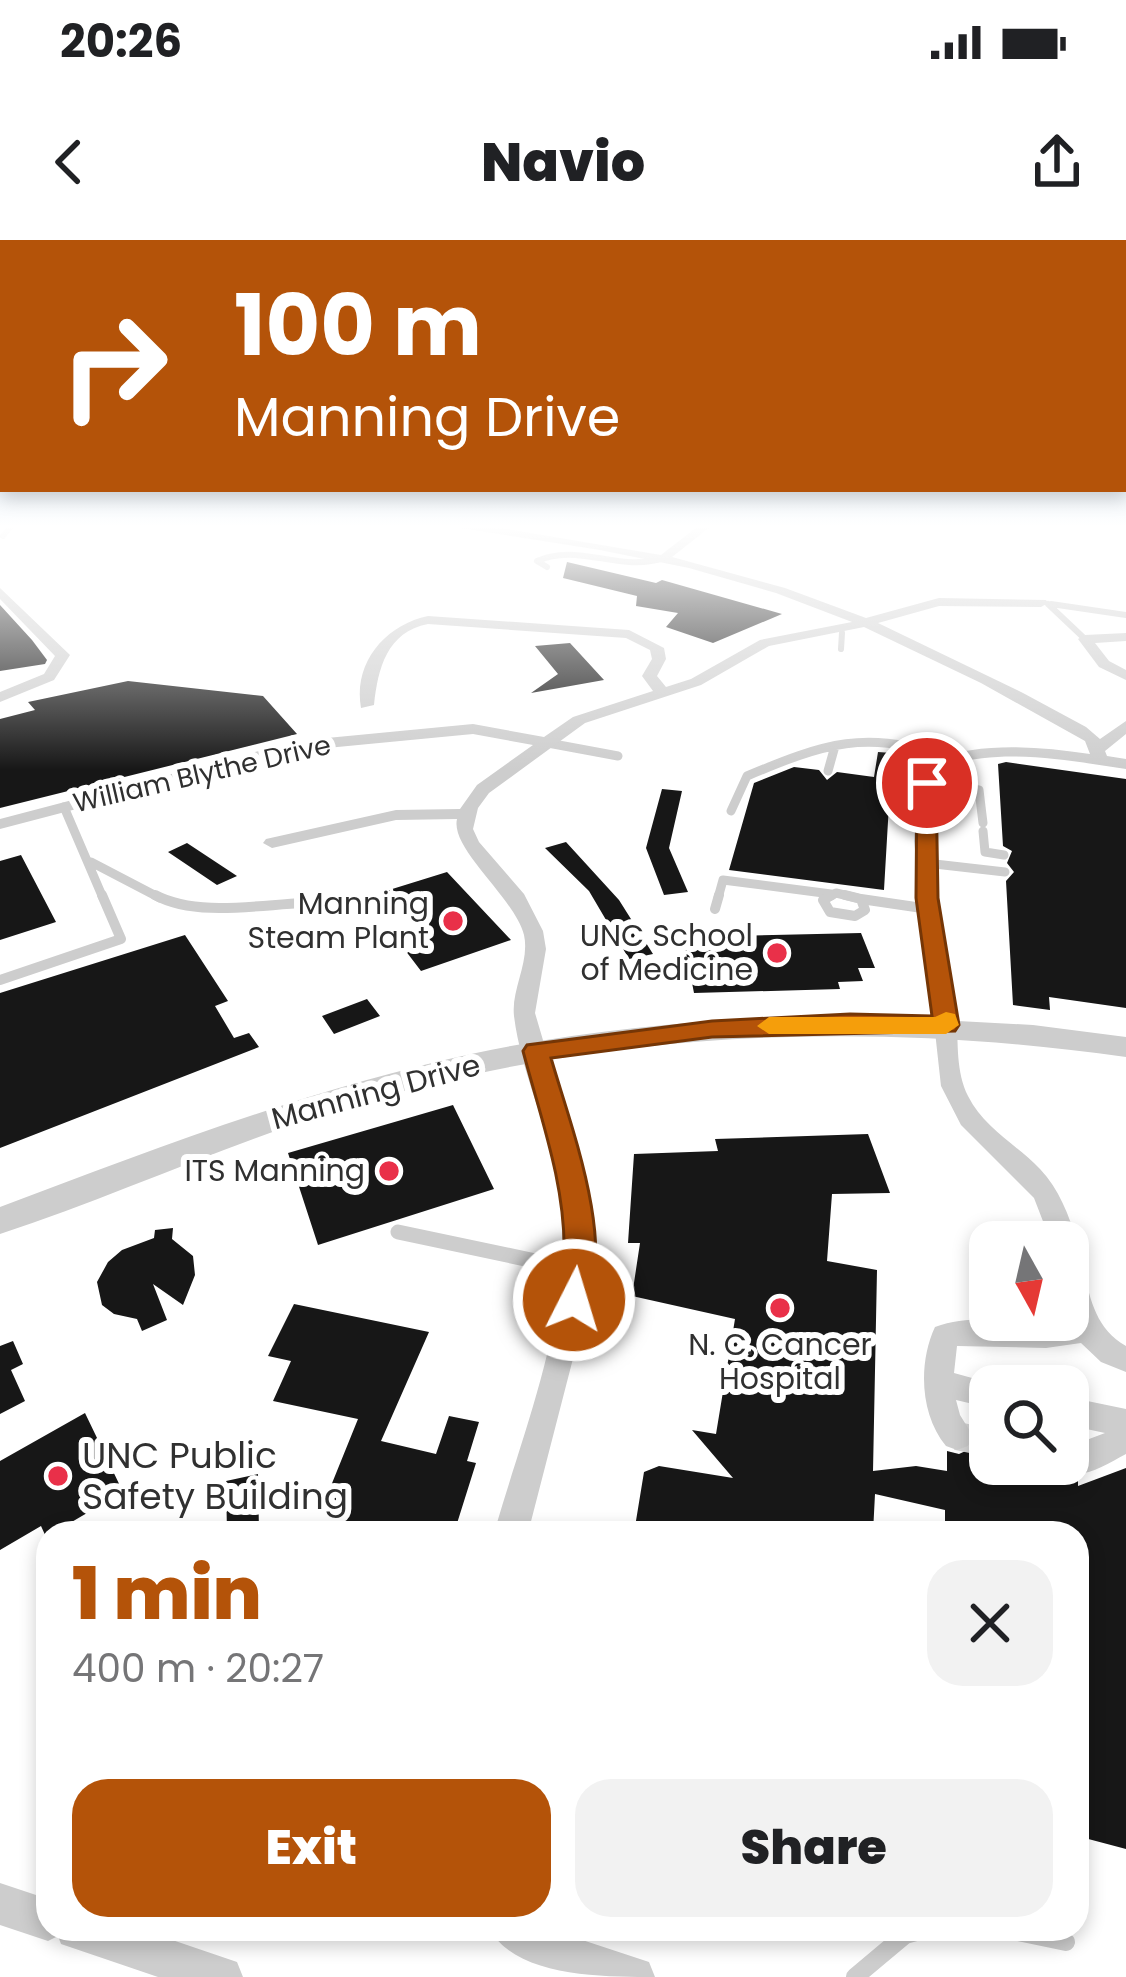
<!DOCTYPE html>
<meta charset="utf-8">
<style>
:root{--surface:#fff;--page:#f2f2f2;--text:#202124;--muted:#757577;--accent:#b45309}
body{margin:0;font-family:Poppins,sans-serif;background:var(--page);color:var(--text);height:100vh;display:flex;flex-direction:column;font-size:45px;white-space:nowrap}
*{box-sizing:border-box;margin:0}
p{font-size:39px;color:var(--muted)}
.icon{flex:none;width:66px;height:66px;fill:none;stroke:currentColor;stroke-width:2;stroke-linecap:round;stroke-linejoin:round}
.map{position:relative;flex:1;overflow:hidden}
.sheet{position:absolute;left:36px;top:1281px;width:1053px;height:420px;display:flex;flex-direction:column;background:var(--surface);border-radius:36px;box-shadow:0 6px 18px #0003}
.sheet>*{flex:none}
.hud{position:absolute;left:0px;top:0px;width:1128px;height:252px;box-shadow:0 6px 18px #0003;background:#b45309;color:#fff;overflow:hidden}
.needle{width:78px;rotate:172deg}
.controls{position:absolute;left:969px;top:981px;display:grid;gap:24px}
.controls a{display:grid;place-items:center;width:120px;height:120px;border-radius:24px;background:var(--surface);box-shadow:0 6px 18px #0003;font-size:60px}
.pin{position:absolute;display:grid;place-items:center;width:102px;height:102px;color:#fff;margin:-51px;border:6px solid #fff;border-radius:50%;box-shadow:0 3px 12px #0007}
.me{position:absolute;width:132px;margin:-66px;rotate:5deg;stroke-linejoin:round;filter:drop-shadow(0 0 9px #0008)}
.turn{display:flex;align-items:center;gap:42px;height:252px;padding:0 36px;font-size:54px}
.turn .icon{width:156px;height:156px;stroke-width:2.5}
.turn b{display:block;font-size:84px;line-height:102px}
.round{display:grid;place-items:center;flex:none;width:126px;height:126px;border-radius:36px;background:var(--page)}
.head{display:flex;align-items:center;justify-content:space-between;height:204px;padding:0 36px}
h1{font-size:72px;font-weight:800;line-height:90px;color:var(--accent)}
.cta{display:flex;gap:24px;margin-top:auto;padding:24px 36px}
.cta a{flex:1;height:138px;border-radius:36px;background:var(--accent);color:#fff;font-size:48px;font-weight:800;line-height:138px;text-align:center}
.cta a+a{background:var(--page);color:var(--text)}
.status{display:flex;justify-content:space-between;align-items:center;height:84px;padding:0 60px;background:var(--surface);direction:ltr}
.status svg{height:33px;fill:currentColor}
header{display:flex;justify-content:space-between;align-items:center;height:156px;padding:0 36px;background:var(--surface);font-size:54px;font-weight:800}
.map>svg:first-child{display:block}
.building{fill:#171717}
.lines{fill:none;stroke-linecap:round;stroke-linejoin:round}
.minor-tunnel{stroke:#d6d6d6;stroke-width:28;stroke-dasharray:28 15;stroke-linecap:butt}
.service-far4{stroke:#cdcdcd;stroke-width:6}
.service-far3{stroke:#cdcdcd;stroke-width:9}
.service-far2{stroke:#cdcdcd;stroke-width:10}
.service-far1{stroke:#cdcdcd;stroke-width:15}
.service{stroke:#cdcdcd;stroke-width:18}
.minor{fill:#cdcdcd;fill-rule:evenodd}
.tertiary{fill:#cdcdcd;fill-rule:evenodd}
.route{fill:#b45309;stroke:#753606;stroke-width:3}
.slow{fill:#f59e0b}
.poi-dot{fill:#e93049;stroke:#fff;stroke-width:4.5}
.labels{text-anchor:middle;stroke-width:12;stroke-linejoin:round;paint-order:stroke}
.far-street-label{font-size:27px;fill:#303030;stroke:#fff}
.poi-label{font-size:30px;fill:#303030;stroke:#fff;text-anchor:end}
.street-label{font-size:30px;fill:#303030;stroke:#fff}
.near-poi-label{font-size:36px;fill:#303030;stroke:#fff;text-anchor:start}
</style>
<div class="status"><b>20:26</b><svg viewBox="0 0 49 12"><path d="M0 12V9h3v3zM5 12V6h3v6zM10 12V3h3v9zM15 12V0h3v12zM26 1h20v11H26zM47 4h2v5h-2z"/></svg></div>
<header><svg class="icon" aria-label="back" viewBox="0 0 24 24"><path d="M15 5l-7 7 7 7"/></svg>Navio<svg class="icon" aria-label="share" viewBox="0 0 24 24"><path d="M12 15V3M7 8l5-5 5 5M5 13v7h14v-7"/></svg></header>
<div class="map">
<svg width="1126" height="1737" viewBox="0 0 1126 1737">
<rect width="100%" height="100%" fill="#fff"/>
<path class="building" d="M 567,322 L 656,343 L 662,340 L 782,374 L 713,403 L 666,387 L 678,373 L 636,366 L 637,356 L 563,338 Z
M 0,365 L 32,400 L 47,420 L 45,424 L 0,431 Z
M 570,403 L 604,440 L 531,453 L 558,434 L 535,406 Z
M 128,441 L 263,456 L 297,494 L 0,568 L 0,479 L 35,470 L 28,462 Z
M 878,512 L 892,513 L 884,650 L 729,630 L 754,543 L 794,527 L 819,530 L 827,540 L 837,532 L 874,537 Z
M 1006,522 L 1126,539 L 1126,768 L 1049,757 L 1050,770 L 1013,765 L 1006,641 L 1014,632 L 1007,623 L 1012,611 L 1003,606 L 998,524 Z
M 662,549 L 682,551 L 669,608 L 688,652 L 664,655 L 646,608 Z
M 566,602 L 619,660 L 653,714 L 629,719 L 589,651 L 545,608 Z
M 187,603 L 237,636 L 217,645 L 168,612 Z
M 21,615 L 56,682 L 0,700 L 0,621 Z
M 447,632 L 511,700 L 421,731 L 405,710 L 431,702 L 389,650 Z
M 861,693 L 875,728 L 858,728 L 863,741 L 838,742 L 840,749 L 694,753 L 683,697 Z
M 185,695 L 228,761 L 215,766 L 234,798 L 249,793 L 259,807 L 0,908 L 0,753 Z
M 367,759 L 380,776 L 334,794 L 322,776 Z
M 453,865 L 494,949 L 318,1005 L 288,913 Z
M 868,894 L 890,953 L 832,954 L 827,1021 L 877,1030 L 873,1231 L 916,1226 L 947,1231 L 947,1211 L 959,1214 L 972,1208 L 977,1194 L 971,1183 L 990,1188 L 990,1224 L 1054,1224 L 1060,1235 L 1078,1238 L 1078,1246 L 1126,1228 L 1126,1609 L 1077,1596 L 1077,1293 L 945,1293 L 945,1270 L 875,1254 L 873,1293 L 634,1293 L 644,1232 L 659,1226 L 733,1238 L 692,1190 L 716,1194 L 735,1079 L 632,1056 L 640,1003 L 628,1003 L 634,914 L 718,911 L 715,899 Z
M 173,988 L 172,999 L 193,1016 L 195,1035 L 183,1065 L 153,1044 L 167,1080 L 142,1091 L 137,1079 L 114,1074 L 102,1065 L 97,1042 L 108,1022 L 122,1010 L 154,998 L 155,990 Z
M 294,1064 L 429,1092 L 381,1201 L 436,1214 L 449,1176 L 479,1182 L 467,1221 L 476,1223 L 454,1293 L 391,1293 L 325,1277 L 322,1268 L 358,1179 L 273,1161 L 291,1121 L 268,1116 Z
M 13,1101 L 23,1124 L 11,1130 L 25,1161 L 0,1174 L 0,1106 Z
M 85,1173 L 123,1252 L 46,1297 L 41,1286 L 0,1310 L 0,1221 Z
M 258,1234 L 259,1293 L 227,1293 L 226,1241 Z"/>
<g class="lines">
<path class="minor-tunnel" d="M 957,1196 L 990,1203"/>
<path class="service-far4" d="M 3,296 L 10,287
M 547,327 L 537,321 C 578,302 620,333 664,318
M 1048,364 L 1085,399
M 1051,364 L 1126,375
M 841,409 L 842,393"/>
<path class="service-far3" d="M 548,503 L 618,516
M 828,531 L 835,506
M 927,543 L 979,550 L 983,583
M 64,567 L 103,658
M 731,571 L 747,536 C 823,504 868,488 948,518
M 983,591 L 985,612 L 1004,615
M 91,622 L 160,658
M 926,623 L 1005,632
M 718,658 L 723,640 L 831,654
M 827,658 L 836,653 L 857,658"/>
<path class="service-far2" d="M 155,655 C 196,677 258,665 303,663
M 832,655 L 823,660 L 830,672 L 855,676 L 865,670 L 861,659 L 845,655
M 861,659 L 929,669
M 715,669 L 719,655
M 0,740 L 121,699 L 102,655"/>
<path class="service-far1" d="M 398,992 L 573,1029"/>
<path class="service" d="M 1004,1689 L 1066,1702
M 855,1737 L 905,1695 L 927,1689"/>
<path class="minor" d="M 455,287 L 507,289 L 661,315 L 697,287 L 710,287 L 672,317 L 785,348 L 866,378 L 939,358 L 1046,360 L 1048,363 L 1041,367 L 939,366 L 878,383 L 1023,453 L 1086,487 L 1100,499 L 1126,481 L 1126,494 L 1105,511 L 1107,516 L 1126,519 L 1126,529 C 1065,520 1002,507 942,527 C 914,589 946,690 955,756 C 960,789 953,826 968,856 C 984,888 1016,904 1040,929 C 1059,949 1069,975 1077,1002 L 1070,1011 L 1078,1013 L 1082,1021 C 1089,1055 1094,1088 1126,1106 L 1126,1132 L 1101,1122 L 1081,1103 L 1046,1108 L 957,1106 L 954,1133 L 1001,1146 L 990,1146 L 990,1168 L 956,1160 L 960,1175 L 973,1196 L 968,1206 L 957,1210 L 946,1206 C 920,1175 918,1123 935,1087 C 979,1071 1024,1087 1069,1080 L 1068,1002 L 1051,1002 L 1034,958 L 961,885 L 941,846 L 914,601 L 918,542 L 929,520 C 983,502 1034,506 1090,514 L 1085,501 L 981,443 L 864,387 L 769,406 L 701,445 L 585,483 L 489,553 L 478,568 L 473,589 L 479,602 L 524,654 L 543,691 L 546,709 L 535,773 L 585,943 L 592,1000 L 584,1076 L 528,1293 L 494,1293 C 525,1185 579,1057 559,944 C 549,888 521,833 514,776 C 511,749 530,722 524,695 C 514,657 450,609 457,579 L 396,580 L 272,608 L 263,603 L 266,599 L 396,570 L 460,569 L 477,545 L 533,505 L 473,494 L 327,508 L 260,521 L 0,589 L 0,579 L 259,511 L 327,498 L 473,484 L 544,497 L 573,477 L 653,451 L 642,436 L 652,419 L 650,410 L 626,398 L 428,384 C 387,392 378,428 374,465 L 361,468 C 353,423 385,385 428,376 L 629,390 L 664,408 L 666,419 L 657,436 L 666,447 L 691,439 L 760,400 L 852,382 L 776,353 L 689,328 L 600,310 Z
M 0,348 L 70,415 L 54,440 L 0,462 L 0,452 L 44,434 L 55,416 L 0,359 Z
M 1126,393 L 1126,401 L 1095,403 L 1109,421 L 1126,430 L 1126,440 L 1099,427 L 1078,399 L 1085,395 Z
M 1068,1157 L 1126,1169 L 1126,1214 C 1105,1225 1085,1240 1061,1231 L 1058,1224 L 1068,1224 L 1068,1207 L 1105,1193 L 1068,1185 Z
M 0,1643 L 48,1659 L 48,1689 L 140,1689 L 237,1722 L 243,1737 L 158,1737 L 61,1704 L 58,1696 L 48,1701 L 0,1685 Z
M 490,1689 L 549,1689 L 649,1722 L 655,1737 C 604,1737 515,1737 490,1689 Z"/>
<path class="tertiary" d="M 847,775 L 1033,785 L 1126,797 L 1126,817 C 865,780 604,790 351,866 C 231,902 118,955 0,994 L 0,967 C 156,908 312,848 476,813 C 599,787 722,778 847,775 Z"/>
</g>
<linearGradient id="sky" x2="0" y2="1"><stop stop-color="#9cc6ea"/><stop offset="0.54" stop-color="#fff"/><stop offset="1" stop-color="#fff" stop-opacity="0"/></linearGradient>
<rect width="1126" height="530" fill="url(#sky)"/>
<path class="route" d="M 927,537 L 936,543 L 938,658 L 959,785 L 955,791 L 712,797 L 551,818 C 570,884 617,1005 585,1069 L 574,1073 L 563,1069 C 554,1052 563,1033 564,1014 C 566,946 540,876 523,811 L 527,805 L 712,781 L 850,774 L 932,776 L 916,658 L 917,543 Z"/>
<path class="slow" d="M 946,772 L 955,774 L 959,785 L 946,794 L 769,794 L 757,786 L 769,777 L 935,777 Z"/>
<g class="poi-dot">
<circle cx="453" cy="681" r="12"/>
<circle cx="777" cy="713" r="12"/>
<circle cx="389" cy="931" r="12"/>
<circle cx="780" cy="1068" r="12"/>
<circle cx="58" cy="1236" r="12"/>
</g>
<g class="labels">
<g class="far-street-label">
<text transform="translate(202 534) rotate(-13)" y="9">William Blythe Drive</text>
</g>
<g class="poi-label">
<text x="429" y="674">Manning<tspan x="429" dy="34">Steam Plant</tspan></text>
<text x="753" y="706">UNC School<tspan x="753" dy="34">of Medicine</tspan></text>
<text x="365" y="941">ITS Manning</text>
<text x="780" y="1115" text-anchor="middle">N. C. Cancer<tspan x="780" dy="34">Hospital</tspan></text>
</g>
<g class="street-label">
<text transform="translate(376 852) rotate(-15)" y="10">Manning Drive</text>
</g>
<g class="near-poi-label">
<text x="82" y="1228">UNC Public<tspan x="82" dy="41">Safety Building</tspan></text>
</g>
</g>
</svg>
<div class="controls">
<a><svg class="needle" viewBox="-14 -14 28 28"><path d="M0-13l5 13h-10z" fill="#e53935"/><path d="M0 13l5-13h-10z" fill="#757577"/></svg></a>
<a><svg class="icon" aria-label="search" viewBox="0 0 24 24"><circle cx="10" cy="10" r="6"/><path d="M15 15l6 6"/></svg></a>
</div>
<div class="pin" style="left:927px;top:543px;background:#d93025"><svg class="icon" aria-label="arrive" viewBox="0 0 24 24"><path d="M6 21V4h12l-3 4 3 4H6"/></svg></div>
<svg class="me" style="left:574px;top:1060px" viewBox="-20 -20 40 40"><circle r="17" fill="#b45309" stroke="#fff" stroke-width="3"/><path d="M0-11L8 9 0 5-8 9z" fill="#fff"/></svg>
<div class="hud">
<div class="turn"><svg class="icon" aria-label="right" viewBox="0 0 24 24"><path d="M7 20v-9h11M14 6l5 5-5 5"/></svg><div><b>100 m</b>Manning Drive</div></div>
</div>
<section class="sheet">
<div class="head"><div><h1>1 min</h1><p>400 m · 20:27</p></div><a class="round"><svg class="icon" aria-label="close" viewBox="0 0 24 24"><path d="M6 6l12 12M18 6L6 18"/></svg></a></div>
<div class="cta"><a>Exit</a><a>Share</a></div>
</section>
</div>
